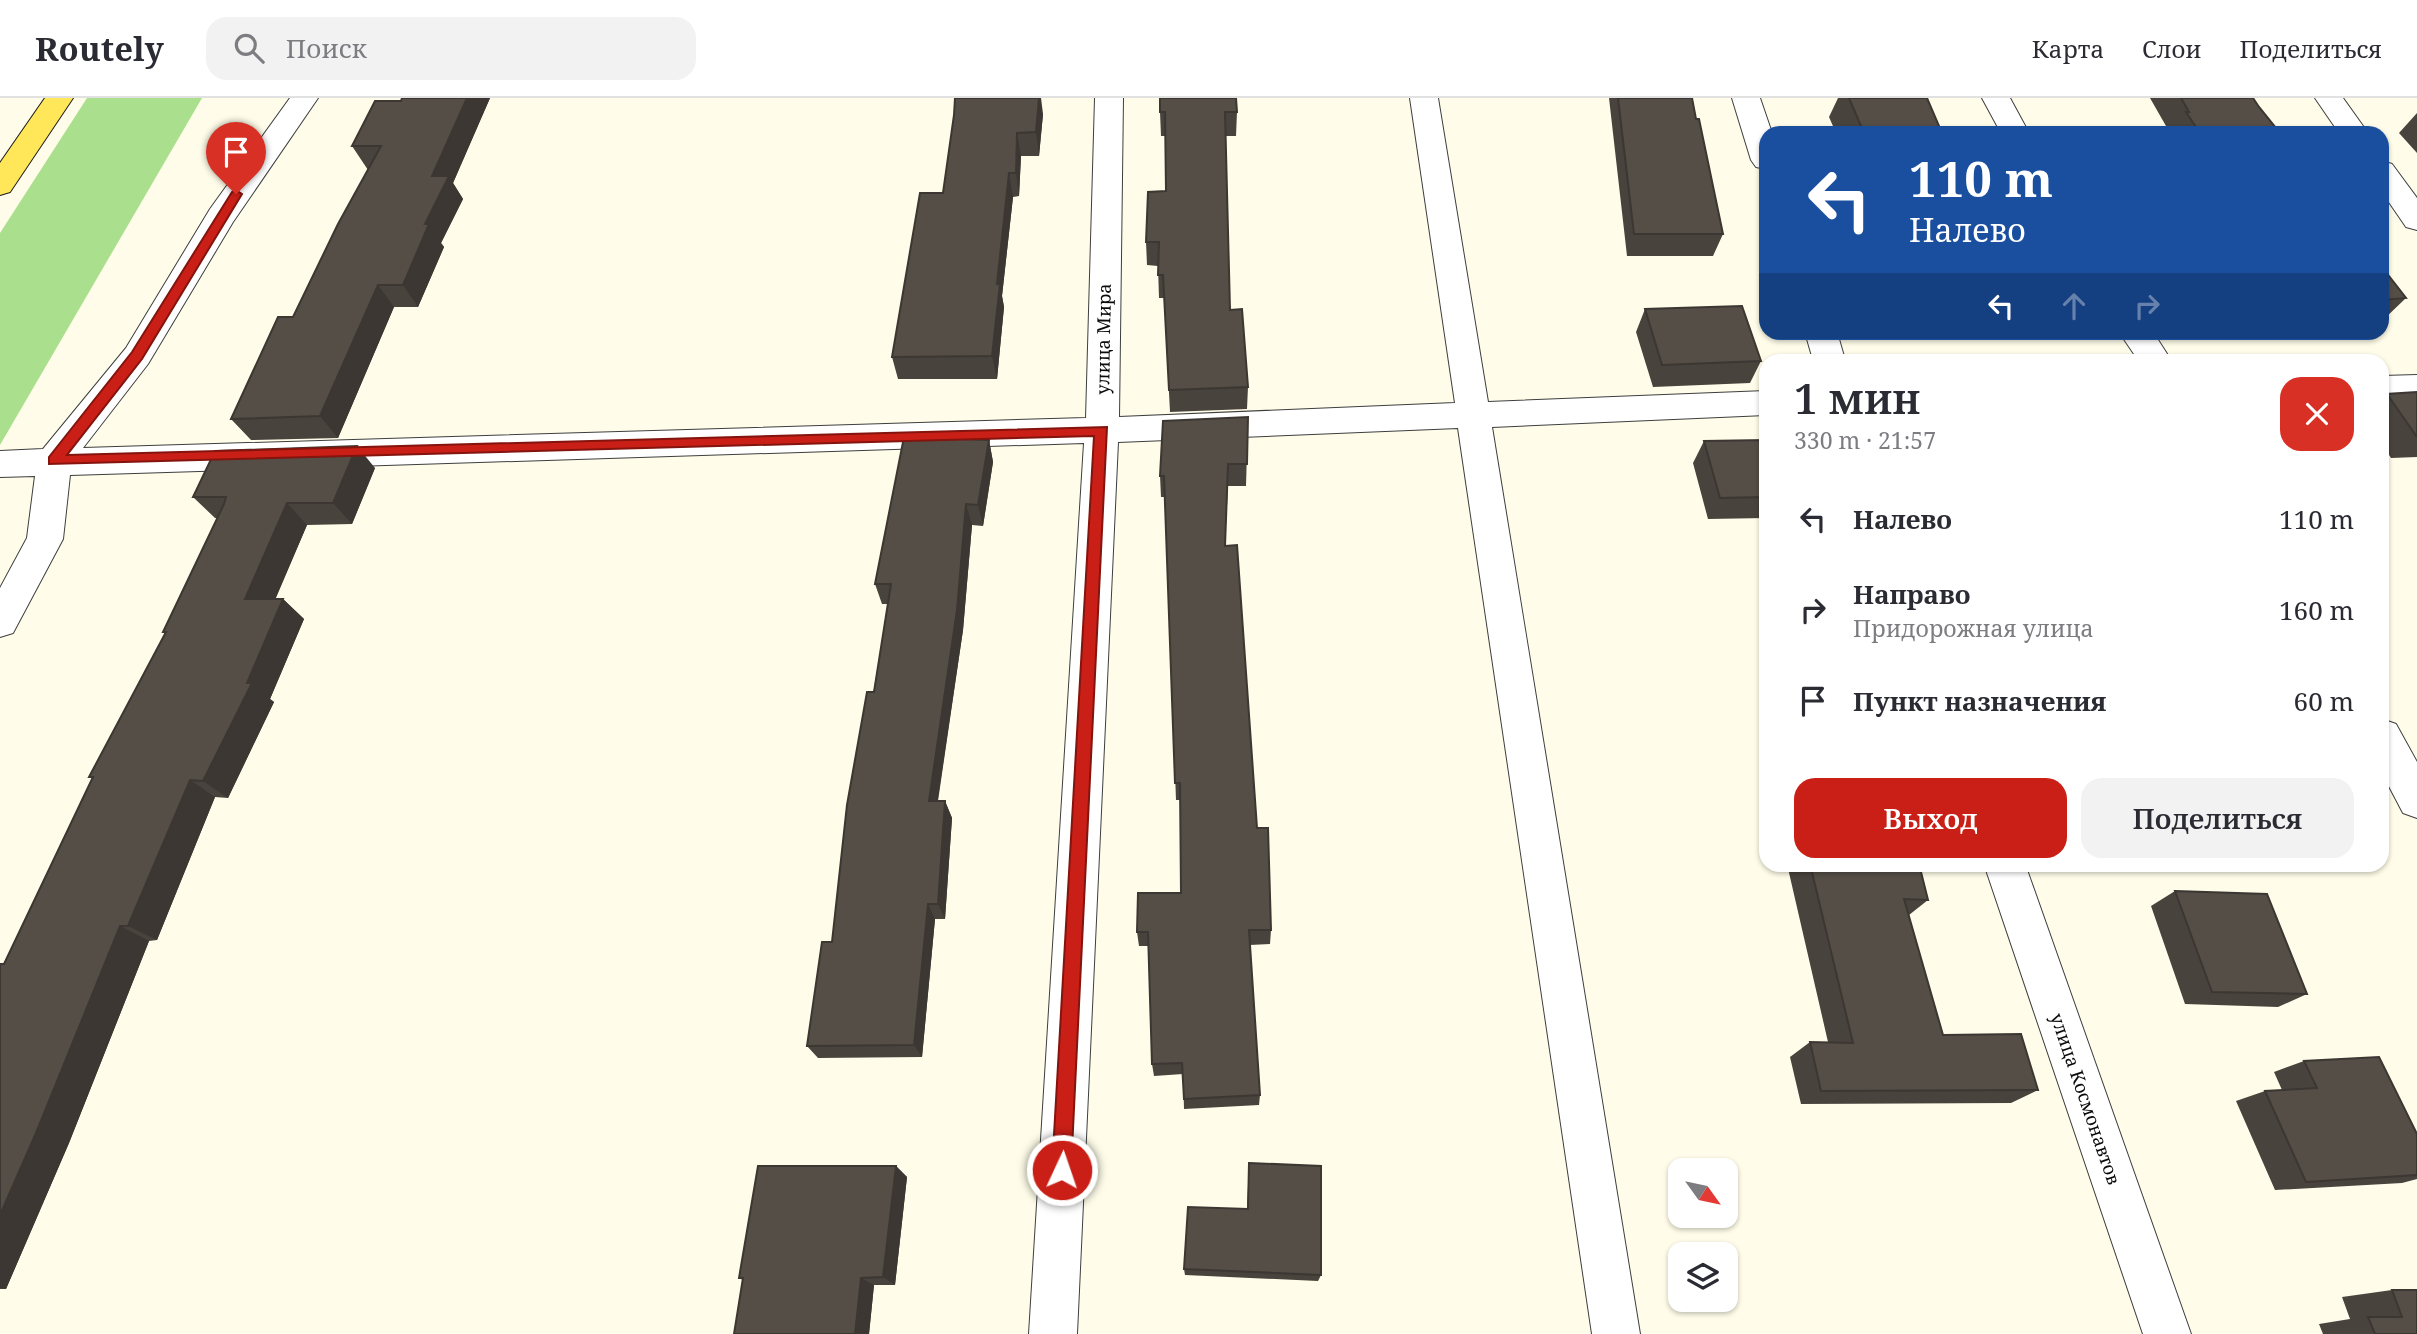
<!DOCTYPE html>
<html lang="ru">
<meta charset="utf-8">
<style>
:root{--surface:#fff;--page:#f2f2f3;--text:#2b2b33;--muted:#7c7c81;--line:#e1e1e2;--accent:#c91f16}
body{margin:0;font-family:"Noto Serif",serif;background:var(--page);color:var(--text);height:100vh;display:flex;flex-direction:column;font-size:26px;white-space:nowrap}
*{box-sizing:border-box;margin:0}
p{font-size:23px;color:var(--muted)}
.icon{flex:none;width:38px;height:38px;fill:none;stroke:currentColor;stroke-width:2;stroke-linecap:round;stroke-linejoin:round}
.map{position:relative;flex:1;overflow:hidden}
.details{position:absolute;left:1759px;top:256px;width:630px;height:518px;display:flex;flex-direction:column;background:var(--surface);border-radius:21px;box-shadow:0 2px 5px #0004}
.details>*{flex:none}
.banner{position:absolute;left:1759px;top:28px;width:630px;height:214px;border-radius:21px;box-shadow:0 2px 5px #0004;background:#1a4fa0;color:#fff;overflow:hidden}
.needle{width:46px;rotate:123deg}
.buttons{position:absolute;left:1668px;top:1060px;display:grid;gap:14px}
.buttons a{display:grid;place-items:center;width:70px;height:70px;border-radius:14px;background:var(--surface);box-shadow:0 2px 5px #0004;font-size:35px}
.pin{position:absolute;display:grid;place-items:center;width:60px;height:60px;color:#fff;margin:-72px -30px;border-radius:50% 50% 50% 0;rotate:-45deg;box-shadow:0 0 7px #0007}
.pin .icon{rotate:45deg}
.me{position:absolute;width:77px;margin:-38px;rotate:3deg;stroke-linejoin:round;filter:drop-shadow(0 0 5px #0008)}
.turn{display:flex;align-items:center;gap:24px;height:147px;padding:0 35px;font-size:32px}
.turn .icon{width:91px;height:91px;stroke-width:2.5}
.turn b{display:block;font-size:49px;line-height:60px}
.lanes{display:flex;align-items:center;height:66px;padding:0 35px;background:#0003;justify-content:center;gap:35px;direction:ltr}
.lanes .off{opacity:.35}
.round{display:grid;place-items:center;flex:none;width:74px;height:74px;border-radius:21px;background:var(--page)}
.overview{display:flex;align-items:center;justify-content:space-between;height:119px;padding:0 35px}
h1{font-size:42px;font-weight:600;line-height:52px}
.cta{display:flex;gap:14px;margin-top:auto;padding:14px 35px}
.cta a{flex:1;height:80px;border-radius:21px;background:var(--accent);color:#fff;font-size:28px;font-weight:600;line-height:80px;text-align:center}
.cta a+a{background:var(--page);color:var(--text)}
ul{padding:0;list-style:none}
li{display:flex;align-items:center;gap:21px;height:91px;padding:0 35px}
li div{flex:1}
li b{display:block;font-size:26px}
li em{font-style:normal}
header{display:flex;align-items:center;gap:42px;box-sizing:border-box;height:98px;padding:0 35px;background:var(--surface);border-bottom:2px solid var(--line)}
header strong{font-size:33px}
nav{display:flex;gap:38px;margin-inline-start:auto;font-size:24px}
.search{width:490px;height:63px;background:var(--page);display:flex;align-items:center;gap:18px;box-sizing:border-box;padding:0 24px;border-radius:21px;color:var(--muted);font-size:26px}
.map>svg:first-child{display:block}
.forest{fill:#aae08d}
.lines{fill:none;stroke-linecap:round;stroke-linejoin:round}
.minor-casing{stroke:#3e3e3e;stroke-width:2}
.major-casing{stroke:#1c1c1c;stroke-width:2}
.minor{fill:#fff;fill-rule:evenodd}
.major{fill:#ffe759;fill-rule:evenodd}
.wall{fill:#49433d}
.shaded-wall{fill:#3c3732}
.building{fill:#554e47;stroke:#3c3732;stroke-width:2}
.route{fill:#c91f16;stroke:#83140e;stroke-width:2}
.labels{text-anchor:middle;stroke-width:7;stroke-linejoin:round;paint-order:stroke}
.street-label{font-size:18px;fill:#0b0b0b;stroke:#fff}
</style>
<header>
<strong>Routely</strong>
<div class="search"><svg class="icon" aria-label="search" viewBox="0 0 24 24"><circle cx="10" cy="10" r="6"/><path d="M15 15l6 6"/></svg>Поиск</div>
<nav><a>Карта</a><a>Слои</a><a>Поделиться</a></nav>
</header>
<div class="map">
<svg width="2417" height="1236" viewBox="0 0 2417 1236">
<rect width="100%" height="100%" fill="#fffde9"/>
<path class="forest" d="M 87,0 L 202,0 L 0,347 L 0,135 Z"/>
<g class="lines">
<defs>
<path id="minor" d="M 290,0 L 318,0 L 233,124 L 148,266 L 83,350 L 1086,320 L 1095,0 L 1123,0 L 1119,319 L 1455,305 L 1410,0 L 1438,0 L 1488,304 L 1766,293 L 1766,317 L 1492,329 L 1640,1236 L 1592,1236 L 1458,330 L 1118,344 L 1077,1236 L 1029,1236 L 1084,345 L 70,377 L 63,441 L 13,535 L 0,539 L 0,490 L 27,440 L 35,378 L 0,379 L 0,353 L 43,351 L 126,250 L 210,111 Z
M 1732,0 L 1760,0 L 1772,35 L 1766,35 L 1766,71 L 1756,69 L 1751,62 Z
M 1982,0 L 2010,0 L 2029,35 L 2001,35 Z
M 2315,0 L 2343,0 L 2368,35 L 2339,35 Z
M 2382,63 L 2392,66 L 2417,100 L 2417,132 L 2406,129 L 2382,94 Z
M 1805,234 L 1837,234 L 1845,262 L 1813,262 Z
M 2119,234 L 2153,234 L 2171,262 L 2138,262 Z
M 2417,277 L 2417,301 L 2382,302 L 2382,278 Z
M 2382,621 L 2396,626 L 2417,664 L 2417,720 L 2403,715 L 2382,675 Z
M 1984,766 L 2025,766 L 2191,1236 L 2143,1236 Z"/>
<path id="major" d="M 45,0 L 73,0 L 10,94 L 0,97 L 0,65 Z"/>
</defs>
<use href="#minor" class="minor-casing"/>
<use href="#major" class="major-casing"/>
<use href="#minor" class="minor"/>
<use href="#major" class="major"/>
</g>
<path class="wall" d="M 402,0 L 490,0 L 453,85 L 463,101 L 441,145 L 444,149 L 418,209 L 394,209 L 338,340 L 251,342 L 231,321 L 293,219 L 368,72 L 352,48 L 401,3 Z
M 1609,0 L 1692,0 L 1696,21 L 1723,136 L 1713,158 L 1627,158 Z
M 1838,0 L 1927,0 L 1942,35 L 1836,35 L 1829,19 Z
M 2150,0 L 2253,0 L 2259,9 L 2280,35 L 2170,35 Z
M 1160,14 L 1237,14 L 1236,38 L 1225,38 L 1230,212 L 1248,289 L 1247,311 L 1170,314 L 1164,200 L 1159,200 L 1158,168 L 1147,167 L 1146,144 L 1166,93 L 1165,38 L 1161,38 Z
M 2417,15 L 2417,55 L 2399,35 Z
M 1043,16 L 1039,58 L 1021,58 L 1019,98 L 1013,99 L 1002,198 L 1004,209 L 997,281 L 898,281 L 892,259 L 943,95 L 954,17 Z
M 2382,169 L 2406,200 L 2382,223 Z
M 1645,211 L 1761,263 L 1750,285 L 1653,289 L 1636,234 Z
M 1942,234 L 2000,234 L 1942,236 Z
M 2417,294 L 2417,359 L 2391,360 L 2382,346 L 2382,300 L 2387,296 Z
M 1248,319 L 1246,388 L 1228,388 L 1225,448 L 1257,730 L 1271,832 L 1270,846 L 1250,847 L 1260,997 L 1259,1007 L 1184,1011 L 1183,976 L 1154,978 L 1152,966 L 1148,848 L 1139,848 L 1137,834 L 1181,795 L 1180,702 L 1176,702 L 1165,399 L 1161,399 L 1160,378 Z
M 989,342 L 993,364 L 983,428 L 972,427 L 963,532 L 938,703 L 945,703 L 952,720 L 945,821 L 935,821 L 922,959 L 818,960 L 807,948 L 832,844 L 888,506 L 882,506 L 875,486 Z
M 1766,342 L 1766,420 L 1708,421 L 1693,365 L 1704,343 Z
M 375,370 L 352,426 L 307,427 L 275,501 L 283,501 L 304,521 L 270,601 L 274,604 L 228,700 L 215,699 L 157,842 L 149,843 L 69,1045 L 6,1191 L 0,1191 L 0,866 L 4,866 L 92,680 L 89,679 L 165,536 L 163,534 L 218,420 L 215,420 L 193,399 Z
M 1787,766 L 1919,766 L 1928,802 L 1909,817 L 1943,937 L 2038,992 L 2011,1005 L 1801,1006 L 1790,959 L 1810,944 L 1828,944 Z
M 2175,793 L 2307,896 L 2278,909 L 2185,906 L 2151,808 Z
M 2304,963 L 2417,1036 L 2417,1081 L 2402,1085 L 2275,1092 L 2236,1003 L 2265,993 L 2282,992 L 2274,974 Z
M 1249,1065 L 1321,1177 L 1318,1183 L 1185,1177 L 1184,1171 L 1247,1111 Z
M 896,1068 L 907,1079 L 895,1187 L 874,1187 L 869,1236 L 734,1236 L 743,1182 L 739,1180 Z
M 2392,1192 L 2417,1236 L 2323,1236 L 2319,1226 L 2350,1221 L 2342,1199 Z"/>
<path class="shaded-wall" d="M 467,0 L 490,0 L 453,85 L 463,101 L 441,145 L 444,149 L 418,209 L 403,187 L 425,126 L 432,78 Z
M 1039,0 L 1041,0 L 1043,16 L 1039,58 L 1036,34 Z
M 1017,35 L 1021,58 L 1019,98 L 1016,75 Z
M 1009,75 L 1013,99 L 1002,198 L 1004,209 L 997,281 L 992,258 L 997,186 Z
M 378,187 L 394,209 L 338,340 L 320,318 Z
M 989,342 L 993,364 L 983,428 L 978,407 Z
M 357,348 L 375,370 L 352,426 L 333,405 Z
M 287,405 L 307,427 L 267,521 L 245,501 Z
M 966,406 L 972,427 L 963,532 L 935,720 L 929,703 Z
M 283,501 L 304,521 L 270,601 L 274,604 L 228,700 L 203,683 Z
M 190,682 L 215,699 L 157,842 L 128,828 Z
M 945,703 L 952,720 L 945,821 L 938,806 Z
M 928,806 L 935,821 L 922,959 L 914,947 Z
M 120,828 L 149,843 L 69,1045 L 6,1191 L 0,1190 L 0,1117 Z
M 896,1068 L 907,1079 L 895,1187 L 883,1179 Z
M 861,1180 L 874,1187 L 869,1236 L 855,1236 Z"/>
<path class="building" d="M 402,0 L 467,0 L 432,78 L 449,78 L 425,126 L 429,126 L 403,187 L 378,187 L 320,318 L 231,321 L 278,219 L 293,219 L 338,126 L 381,48 L 352,48 L 375,3 L 401,3 Z
M 955,0 L 1039,0 L 1036,34 L 1017,35 L 1016,75 L 1009,75 L 997,186 L 1000,186 L 992,258 L 892,259 L 920,95 L 943,95 L 954,17 Z
M 1160,0 L 1236,0 L 1237,14 L 1225,14 L 1230,212 L 1242,211 L 1248,289 L 1169,292 L 1163,177 L 1158,177 L 1159,144 L 1146,144 L 1148,94 L 1166,93 L 1165,14 L 1160,14 Z
M 1618,0 L 1692,0 L 1696,21 L 1699,21 L 1723,136 L 1634,136 Z
M 1849,0 L 1927,0 L 1942,35 L 1864,35 Z
M 2181,0 L 2253,0 L 2259,9 L 2280,35 L 2200,35 L 2186,14 L 2189,14 Z
M 2382,169 L 2406,200 L 2382,202 Z
M 1742,208 L 1761,263 L 1662,267 L 1645,211 Z
M 2417,294 L 2417,339 L 2387,296 Z
M 1248,319 L 1247,366 L 1228,366 L 1225,448 L 1237,447 L 1257,730 L 1268,730 L 1271,832 L 1249,832 L 1260,997 L 1184,1001 L 1182,965 L 1152,966 L 1148,834 L 1137,834 L 1138,795 L 1181,795 L 1180,685 L 1175,685 L 1164,378 L 1160,378 L 1163,323 Z
M 904,339 L 989,342 L 978,407 L 966,406 L 957,512 L 929,703 L 945,703 L 938,806 L 928,806 L 914,947 L 807,948 L 822,844 L 832,844 L 847,707 L 867,594 L 874,594 L 891,486 L 875,486 Z
M 1766,342 L 1766,399 L 1720,400 L 1704,343 Z
M 357,348 L 333,405 L 287,405 L 245,501 L 283,501 L 247,585 L 252,585 L 203,683 L 190,682 L 128,828 L 120,828 L 36,1035 L 0,1117 L 0,866 L 4,866 L 93,679 L 89,679 L 166,534 L 163,534 L 224,406 L 226,399 L 193,399 L 215,353 Z
M 1810,766 L 1919,766 L 1928,802 L 1904,801 L 1943,937 L 2021,936 L 2038,992 L 1821,993 L 1810,944 L 1853,945 Z
M 2175,793 L 2267,796 L 2307,896 L 2212,894 Z
M 2379,959 L 2417,1036 L 2417,1077 L 2306,1084 L 2265,993 L 2317,990 L 2304,963 Z
M 1249,1065 L 1321,1068 L 1321,1177 L 1184,1171 L 1188,1109 L 1248,1111 Z
M 758,1068 L 896,1068 L 883,1179 L 861,1180 L 855,1236 L 734,1236 L 743,1180 L 739,1180 Z
M 2392,1192 L 2417,1192 L 2417,1236 L 2375,1236 L 2368,1219 L 2402,1219 Z"/>
<path class="route" d="M 236,92 L 242,96 L 142,261 L 67,357 L 1107,329 L 1071,1072 L 1069,1078 L 1062,1081 L 1055,1078 L 1052,1072 L 1094,338 L 49,366 L 49,359 L 132,254 L 232,94 Z"/>
<g class="labels">
<g class="street-label">
<text transform="translate(1104 241) rotate(-89)" y="6">улица Мира</text>
<text transform="translate(2085 1001) rotate(71)" y="6">улица Космонавтов</text>
</g>
</g>
</svg>
<div class="buttons">
<a><svg class="needle" viewBox="-14 -14 28 28"><path d="M0-13l5 13h-10z" fill="#e53935"/><path d="M0 13l5-13h-10z" fill="#7c7c81"/></svg></a>
<a><svg class="icon" aria-label="layers" viewBox="0 0 24 24"><path d="M12 4l9 5-9 5-9-5zM3 14l9 5 9-5"/></svg></a>
</div>
<div class="pin" style="left:236px;top:96px;background:#d93025"><svg class="icon" aria-label="arrive" viewBox="0 0 24 24"><path d="M6 21V4h12l-3 4 3 4H6"/></svg></div>
<svg class="me" style="left:1062px;top:1072px" viewBox="-20 -20 40 40"><circle r="17" fill="#c91f16" stroke="#fff" stroke-width="3"/><path d="M0-11L8 9 0 5-8 9z" fill="#fff"/></svg>
<div class="banner">
<div class="turn"><svg class="icon" aria-label="left" viewBox="0 0 24 24"><path d="M17 20v-9H6M10 6l-5 5 5 5"/></svg><div><b>110 m</b>Налево</div></div>
<div class="lanes"><svg class="icon" aria-label="left" viewBox="0 0 24 24"><path d="M17 20v-9H6M10 6l-5 5 5 5"/></svg><svg class="icon off" aria-label="ahead" viewBox="0 0 24 24"><path d="M12 20V5M6 11l6-6 6 6"/></svg><svg class="icon off" aria-label="right" viewBox="0 0 24 24"><path d="M7 20v-9h11M14 6l5 5-5 5"/></svg></div>
</div>
<section class="details">
<div class="overview"><div><h1>1 мин</h1><p>330 m · 21:57</p></div><a class="round" style="background:#d93025;color:#fff"><svg class="icon" aria-label="close" viewBox="0 0 24 24"><path d="M6 6l12 12M18 6L6 18"/></svg></a></div>
<ul>
<li><svg class="icon" aria-label="left" viewBox="0 0 24 24"><path d="M17 20v-9H6M10 6l-5 5 5 5"/></svg><div><b>Налево</b></div><em>110 m</em></li>
<li><svg class="icon" aria-label="right" viewBox="0 0 24 24"><path d="M7 20v-9h11M14 6l5 5-5 5"/></svg><div><b>Направо</b><p>Придорожная улица</p></div><em>160 m</em></li>
<li><svg class="icon" aria-label="arrive" viewBox="0 0 24 24"><path d="M6 21V4h12l-3 4 3 4H6"/></svg><div><b>Пункт назначения</b></div><em>60 m</em></li>
</ul>
<div class="cta"><a>Выход</a><a>Поделиться</a></div>
</section>
</div>
